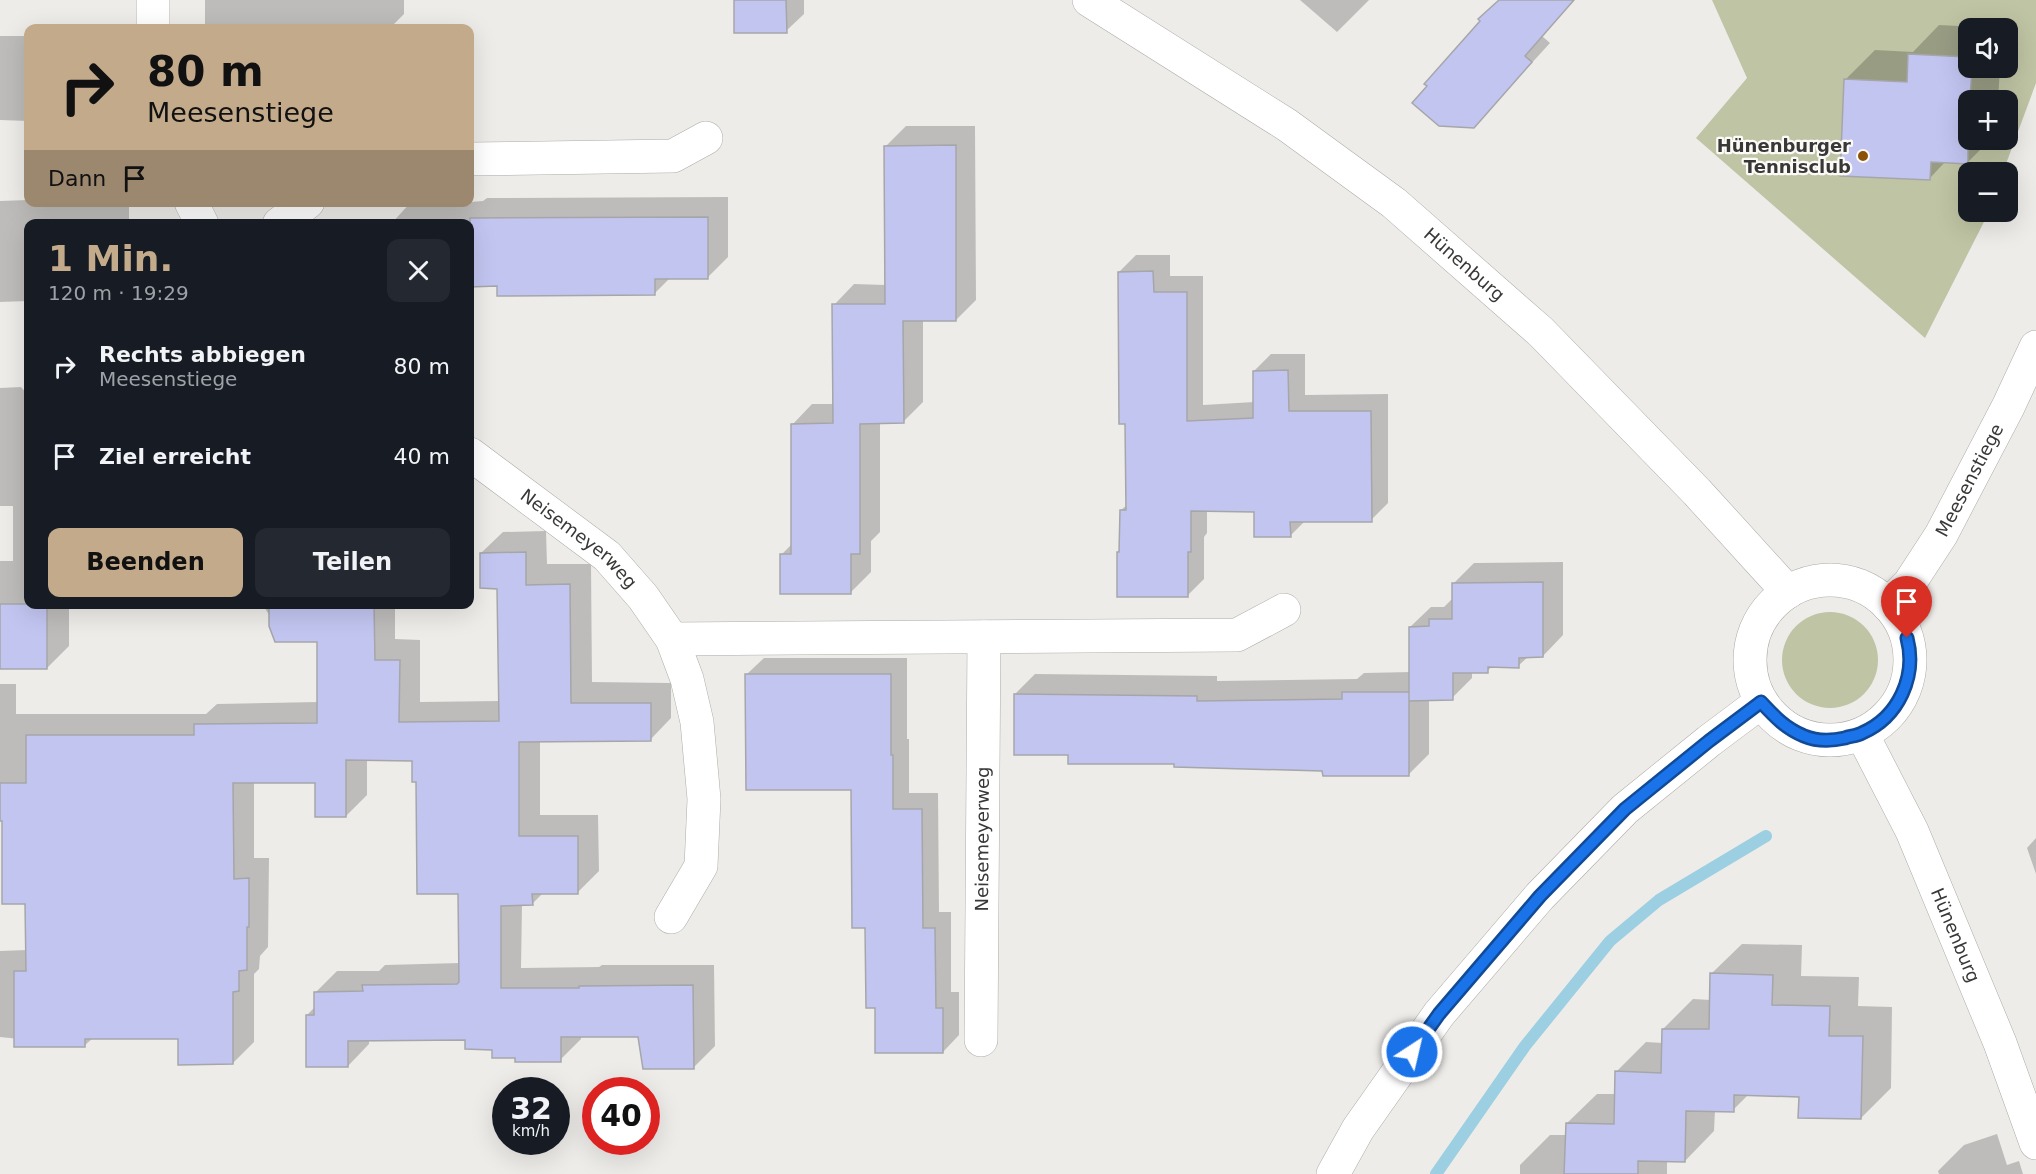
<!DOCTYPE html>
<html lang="de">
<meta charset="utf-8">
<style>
:root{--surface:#171b24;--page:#242831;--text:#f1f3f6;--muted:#9ea1a6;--accent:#c3aa8a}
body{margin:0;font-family:"DejaVu Sans",sans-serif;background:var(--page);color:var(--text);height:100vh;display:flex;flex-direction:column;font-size:22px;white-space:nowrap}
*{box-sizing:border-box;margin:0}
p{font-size:20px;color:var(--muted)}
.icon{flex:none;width:33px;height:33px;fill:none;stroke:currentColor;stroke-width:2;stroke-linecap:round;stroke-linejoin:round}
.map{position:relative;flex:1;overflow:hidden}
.details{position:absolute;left:24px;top:219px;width:450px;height:390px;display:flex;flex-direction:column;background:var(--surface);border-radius:12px;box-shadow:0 6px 24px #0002}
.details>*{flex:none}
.banner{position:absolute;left:24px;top:24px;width:450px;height:183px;border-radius:12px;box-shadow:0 6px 24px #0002;background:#c3aa8a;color:#111;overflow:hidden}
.controls{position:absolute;left:1958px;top:18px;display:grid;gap:12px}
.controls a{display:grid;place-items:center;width:60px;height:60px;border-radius:12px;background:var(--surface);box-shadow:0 6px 24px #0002;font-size:30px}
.speed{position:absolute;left:492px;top:1077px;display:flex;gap:12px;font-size:30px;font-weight:700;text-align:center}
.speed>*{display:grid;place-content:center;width:78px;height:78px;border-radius:50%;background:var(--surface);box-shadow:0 6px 24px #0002;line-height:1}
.speed small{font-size:15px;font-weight:400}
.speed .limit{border:9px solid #d22;background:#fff;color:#111}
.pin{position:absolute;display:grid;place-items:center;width:51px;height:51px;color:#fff;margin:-62px -26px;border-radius:50% 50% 50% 0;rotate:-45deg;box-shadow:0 0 6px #0007}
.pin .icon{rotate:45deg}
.me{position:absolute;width:66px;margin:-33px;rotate:35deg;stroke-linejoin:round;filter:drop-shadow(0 0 4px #0008)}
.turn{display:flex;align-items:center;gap:21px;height:126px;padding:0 24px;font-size:27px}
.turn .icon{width:78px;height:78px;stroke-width:2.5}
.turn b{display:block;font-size:42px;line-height:51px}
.then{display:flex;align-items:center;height:57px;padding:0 24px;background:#0003;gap:12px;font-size:22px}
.round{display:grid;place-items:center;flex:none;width:63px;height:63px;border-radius:12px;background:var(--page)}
.headline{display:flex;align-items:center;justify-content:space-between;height:102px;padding:0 24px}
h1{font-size:36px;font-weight:800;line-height:45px;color:var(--accent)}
.cta{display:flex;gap:12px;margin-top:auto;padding:12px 24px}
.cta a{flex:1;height:69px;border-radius:12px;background:var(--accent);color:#111;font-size:24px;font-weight:800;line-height:69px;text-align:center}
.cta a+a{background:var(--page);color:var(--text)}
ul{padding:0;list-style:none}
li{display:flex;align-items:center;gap:18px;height:90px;padding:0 24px}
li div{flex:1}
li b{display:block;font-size:22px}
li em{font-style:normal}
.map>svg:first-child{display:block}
.green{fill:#bfc4a4;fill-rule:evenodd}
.shadow{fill:#0003}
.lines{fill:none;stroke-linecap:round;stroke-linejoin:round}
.stream{stroke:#9bcfe1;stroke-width:12}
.building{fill:#c2c5f0;stroke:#a5a6a9;stroke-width:1.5}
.minor-casing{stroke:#adaca9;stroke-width:34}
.tertiary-casing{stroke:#adaca9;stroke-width:34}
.minor{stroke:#fff;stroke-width:33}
.tertiary{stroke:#fff;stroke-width:33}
.route-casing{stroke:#114b97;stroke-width:15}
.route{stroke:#1a73e8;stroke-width:10}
.poi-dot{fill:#8a5107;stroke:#fbfaf6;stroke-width:2}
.labels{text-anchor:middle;stroke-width:4.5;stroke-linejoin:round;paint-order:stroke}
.poi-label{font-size:18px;font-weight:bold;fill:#393837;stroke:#fbfaf6;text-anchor:end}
.street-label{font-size:18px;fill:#393837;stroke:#fbfaf6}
</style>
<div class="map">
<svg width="2036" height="1174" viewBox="0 0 2036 1174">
<rect width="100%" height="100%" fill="#eeece9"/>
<path class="green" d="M 1712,0 L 2036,0 L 2036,83 L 2003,172 L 1968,172 L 1968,212 L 1989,212 L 1925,338 L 1696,138 L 1747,78 ZM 1968,28 L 2007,28 L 2007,68 L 1968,68 ZM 1968,100 L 2007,100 L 2007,140 L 1968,140 Z
M1782 660a48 48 0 1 1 96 0a48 48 0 1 1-96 0Z"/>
<path class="shadow" d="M 205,0 L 404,0 L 404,14 L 390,28 L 205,28 Z
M 736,0 L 804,0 L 804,14 L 786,31 Z
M 1300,0 L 1369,0 L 1337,32 Z
M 1500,0 L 1574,0 L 1542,36 L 1550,43 L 1474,126 L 1429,86 Z
M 1939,25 L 2001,28 L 1968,28 L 1968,68 L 2000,68 L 1998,100 L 1968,100 L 1968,140 L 1990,140 L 1968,162 L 1946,161 L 1930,178 L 1846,79 L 1875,50 L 1913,52 Z
M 0,36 L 28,36 L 28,121 L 0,120 Z
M 906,126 L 975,126 L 976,300 L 956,320 L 923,320 L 923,402 L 903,422 L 880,422 L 880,532 L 871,541 L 871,572 L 851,592 L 781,555 L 793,543 L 792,425 L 812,404 L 834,404 L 834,305 L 854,284 L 886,285 L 886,146 Z
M 728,197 L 728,257 L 707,278 L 671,277 L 654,294 L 498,285 L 470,285 L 470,224 L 391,224 L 411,202 L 470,202 L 483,201 L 487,198 Z
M 28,200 L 28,202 L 129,202 L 129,224 L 28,224 L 28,301 L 0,302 L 0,201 Z
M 1136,255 L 1170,255 L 1170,276 L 1203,276 L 1203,405 L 1254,402 L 1254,371 L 1271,354 L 1305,354 L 1305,395 L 1388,394 L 1388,503 L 1371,520 L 1305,521 L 1290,536 L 1256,511 L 1207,510 L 1207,533 L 1204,537 L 1204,579 L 1187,596 L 1118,553 L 1120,550 L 1121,510 L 1127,505 L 1126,422 L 1119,272 Z
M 21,387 L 28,395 L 28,604 L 69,604 L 69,646 L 47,668 L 0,667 L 0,561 L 13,561 L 13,506 L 0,506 L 0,388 Z
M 546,531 L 547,564 L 591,564 L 592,682 L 671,683 L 671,718 L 650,740 L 540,740 L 540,815 L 598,815 L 599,871 L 578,892 L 544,892 L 532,904 L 522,904 L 521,968 L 599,967 L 602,965 L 714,965 L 715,1046 L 694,1067 L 639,1036 L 581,1036 L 581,1039 L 560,1060 L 517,1057 L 466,1038 L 369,1039 L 369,1044 L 348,1066 L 307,1015 L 315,1007 L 315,993 L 337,971 L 379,971 L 385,965 L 460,963 L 459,893 L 418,780 L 413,760 L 367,759 L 367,795 L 346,816 L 316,781 L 254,781 L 254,858 L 269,858 L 268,947 L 260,956 L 259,969 L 254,974 L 254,1042 L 233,1063 L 179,1038 L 93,1038 L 84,1046 L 0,1037 L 0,951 L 27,950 L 27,903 L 4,820 L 0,820 L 0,684 L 16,684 L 16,714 L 206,714 L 217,704 L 318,702 L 318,641 L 270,616 L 262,604 L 395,604 L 395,639 L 420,640 L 420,702 L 500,701 L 498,587 L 481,553 L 503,532 Z
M 1563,562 L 1563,635 L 1543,656 L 1529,656 L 1518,666 L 1493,666 L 1487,671 L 1472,671 L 1472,678 L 1452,698 L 1429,699 L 1429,754 L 1409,774 L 1175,762 L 1070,753 L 1015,694 L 1035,674 L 1217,676 L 1217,681 L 1357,679 L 1364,673 L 1411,672 L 1410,627 L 1431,607 L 1444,607 L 1451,600 L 1454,600 L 1454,583 L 1474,563 Z
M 764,658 L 907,658 L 907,739 L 909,739 L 909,793 L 938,793 L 939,912 L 951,912 L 951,992 L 959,992 L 959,1035 L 943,1052 L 877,1006 L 852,789 L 747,674 Z
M 2036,838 L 2036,874 L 2027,848 Z
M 1742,944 L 1802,945 L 1801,976 L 1859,977 L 1858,1006 L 1892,1007 L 1891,1088 L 1861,1118 L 1801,1096 L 1749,1094 L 1733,1110 L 1715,1110 L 1714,1131 L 1685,1161 L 1667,1160 L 1667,1174 L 1520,1174 L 1520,1165 L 1550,1135 L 1567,1135 L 1567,1123 L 1597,1094 L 1616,1094 L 1616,1072 L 1646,1042 L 1663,1043 L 1663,1029 L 1693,999 L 1711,1000 L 1712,973 Z
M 1997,1134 L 2007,1165 L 2019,1161 L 2023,1174 L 1939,1174 L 1938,1171 L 1964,1145 Z"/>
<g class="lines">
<path class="stream" d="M 1436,1174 L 1525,1046 L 1610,941 L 1659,900 L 1766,836"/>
</g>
<path class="building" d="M 734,0 L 786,0 L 787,33 L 734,33 Z
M 1499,0 L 1574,0 L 1525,56 L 1532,62 L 1474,128 L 1439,126 L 1412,103 L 1427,86 L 1424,84 L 1480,21 L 1478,19 Z
M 1908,54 L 1968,57 L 1968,68 L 1972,68 L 1970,100 L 1968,100 L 1968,164 L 1931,162 L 1930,180 L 1840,176 L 1844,79 L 1907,82 Z
M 956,145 L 956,321 L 903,321 L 904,423 L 860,424 L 860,554 L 851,554 L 851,594 L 780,594 L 780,554 L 791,554 L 791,424 L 833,423 L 832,304 L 885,304 L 884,146 Z
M 708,217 L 708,279 L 655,279 L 655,295 L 497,296 L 497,286 L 470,287 L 470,218 Z
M 1153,271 L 1154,292 L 1187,292 L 1187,421 L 1253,418 L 1253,371 L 1288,370 L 1289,411 L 1371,411 L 1372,522 L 1290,522 L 1291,537 L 1254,537 L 1254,512 L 1191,511 L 1191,552 L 1188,552 L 1188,597 L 1117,597 L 1117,552 L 1119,552 L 1120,510 L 1126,510 L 1125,424 L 1119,424 L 1118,272 Z
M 526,552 L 526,585 L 570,584 L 571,703 L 651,703 L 651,741 L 519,742 L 519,836 L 578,836 L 578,894 L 532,894 L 533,905 L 501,906 L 501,988 L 579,988 L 579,986 L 693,985 L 694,1069 L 643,1069 L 638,1037 L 561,1037 L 561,1062 L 515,1062 L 515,1058 L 492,1058 L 492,1050 L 465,1049 L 465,1040 L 348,1041 L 348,1067 L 306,1067 L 306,1015 L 314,1015 L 314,992 L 363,991 L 362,985 L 457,984 L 459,982 L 458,894 L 417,894 L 416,782 L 412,782 L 412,761 L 346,760 L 346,817 L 315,817 L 315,783 L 233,783 L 234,879 L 249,878 L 249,927 L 247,927 L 247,970 L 239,971 L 239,991 L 233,992 L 233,1064 L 178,1065 L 178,1039 L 85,1039 L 85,1047 L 14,1047 L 14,971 L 26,971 L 25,904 L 2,904 L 2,821 L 0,821 L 0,783 L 26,783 L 26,735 L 194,735 L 194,724 L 317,723 L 317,642 L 275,642 L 269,626 L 269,604 L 374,604 L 375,660 L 400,660 L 399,722 L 499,721 L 497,589 L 480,588 L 480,553 Z
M 1543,582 L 1543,657 L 1519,658 L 1519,668 L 1488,667 L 1488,673 L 1453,673 L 1453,700 L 1409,701 L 1409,627 L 1429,626 L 1429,619 L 1452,619 L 1452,583 Z
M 0,604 L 47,604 L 47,669 L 0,669 Z
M 745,674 L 891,674 L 891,755 L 893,755 L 893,809 L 922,809 L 923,928 L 935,928 L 936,1008 L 943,1008 L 943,1053 L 875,1053 L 875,1008 L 866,1008 L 865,928 L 852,928 L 851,790 L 746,790 Z
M 1342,692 L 1409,692 L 1409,776 L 1323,776 L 1322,771 L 1174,767 L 1174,764 L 1068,764 L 1068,755 L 1014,755 L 1014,694 L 1197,696 L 1197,701 L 1342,699 Z
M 1710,973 L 1773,975 L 1772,1005 L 1830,1006 L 1829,1036 L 1863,1036 L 1861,1119 L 1798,1118 L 1799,1097 L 1734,1095 L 1734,1112 L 1686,1111 L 1685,1162 L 1638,1161 L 1638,1174 L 1564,1174 L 1566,1123 L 1614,1124 L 1615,1071 L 1661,1073 L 1662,1029 L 1709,1029 Z"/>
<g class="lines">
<defs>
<g id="minor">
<path d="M 153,0 L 153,28"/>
<path d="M 470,159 L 673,156 L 706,138"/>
<path d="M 191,202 L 202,224"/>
<path d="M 279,224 L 308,202"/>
<path id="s1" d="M 470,454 L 607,556 L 643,597 L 672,639 L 687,679 L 697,722 L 704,799 L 701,866 L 671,917"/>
<path d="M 672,639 L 1237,635 L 1284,610"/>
<path id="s2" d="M 1862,734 L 1912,831 L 2000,1043 L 2036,1143"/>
<path id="s3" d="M 981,1040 L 984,637"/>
</g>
<g id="tertiary">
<path id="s4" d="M 1089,0 L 1287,125 L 1394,203 L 1541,332 L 1697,492 L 1788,592"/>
<circle cx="1830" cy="660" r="80"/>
<path id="s5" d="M 1888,605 L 1909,584 L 1941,535 L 2008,407 L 2036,347"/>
<path d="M 1333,1174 L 1358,1129 L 1439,1014 L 1540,896 L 1625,809 L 1709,741 L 1761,702"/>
</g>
</defs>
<use href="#minor" class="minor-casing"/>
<use href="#tertiary" class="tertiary-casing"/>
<use href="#minor" class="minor"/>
<use href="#tertiary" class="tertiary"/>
</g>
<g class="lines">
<defs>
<path id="route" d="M 1412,1052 L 1439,1014 L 1540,896 L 1625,809 L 1709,741 L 1761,702 C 1775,717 1785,728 1804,736 C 1816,741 1832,741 1845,738 C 1850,736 1857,736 1862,733 C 1899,717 1917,676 1907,638"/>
</defs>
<use href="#route" class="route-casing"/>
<use href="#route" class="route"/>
</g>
<circle class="poi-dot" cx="1863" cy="156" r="6"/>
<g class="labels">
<g class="poi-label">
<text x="1851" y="152">Hünenburger<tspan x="1851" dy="21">Tennisclub</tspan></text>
</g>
<g class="street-label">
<text dy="6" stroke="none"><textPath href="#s4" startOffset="460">Hünenburg</textPath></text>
<text dy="6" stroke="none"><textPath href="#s5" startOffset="150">Meesenstiege</textPath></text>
<text dy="6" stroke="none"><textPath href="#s1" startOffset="138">Neisemeyerweg</textPath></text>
<text dy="6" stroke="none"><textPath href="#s3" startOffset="201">Neisemeyerweg</textPath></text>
<text dy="6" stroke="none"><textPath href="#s2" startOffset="222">Hünenburg</textPath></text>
</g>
</g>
</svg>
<div class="controls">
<a><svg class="icon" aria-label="sound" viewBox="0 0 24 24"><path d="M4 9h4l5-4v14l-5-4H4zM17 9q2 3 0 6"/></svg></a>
<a>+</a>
<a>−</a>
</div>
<div class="speed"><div>32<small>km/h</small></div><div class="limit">40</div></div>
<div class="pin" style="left:1907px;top:638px;background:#d93025"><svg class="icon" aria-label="arrive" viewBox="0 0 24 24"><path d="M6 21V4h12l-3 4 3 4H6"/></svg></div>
<svg class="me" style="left:1412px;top:1052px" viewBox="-20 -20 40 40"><circle r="17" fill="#1a73e8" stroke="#fff" stroke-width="3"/><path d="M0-11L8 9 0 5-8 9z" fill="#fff"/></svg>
<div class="banner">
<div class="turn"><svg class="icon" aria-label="right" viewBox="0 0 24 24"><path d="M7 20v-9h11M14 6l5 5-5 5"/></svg><div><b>80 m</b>Meesenstiege</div></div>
<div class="then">Dann<svg class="icon" aria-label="arrive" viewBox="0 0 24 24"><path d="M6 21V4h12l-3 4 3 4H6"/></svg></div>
</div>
<section class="details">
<div class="headline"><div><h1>1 Min.</h1><p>120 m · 19:29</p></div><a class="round"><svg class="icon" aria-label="close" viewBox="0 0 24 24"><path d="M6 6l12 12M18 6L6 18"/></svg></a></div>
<ul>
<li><svg class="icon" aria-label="right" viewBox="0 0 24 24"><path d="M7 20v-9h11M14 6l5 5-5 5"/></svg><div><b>Rechts abbiegen</b><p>Meesenstiege</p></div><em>80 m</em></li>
<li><svg class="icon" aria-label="arrive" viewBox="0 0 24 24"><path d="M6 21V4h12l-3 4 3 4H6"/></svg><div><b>Ziel erreicht</b></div><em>40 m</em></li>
</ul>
<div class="cta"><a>Beenden</a><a>Teilen</a></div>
</section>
</div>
